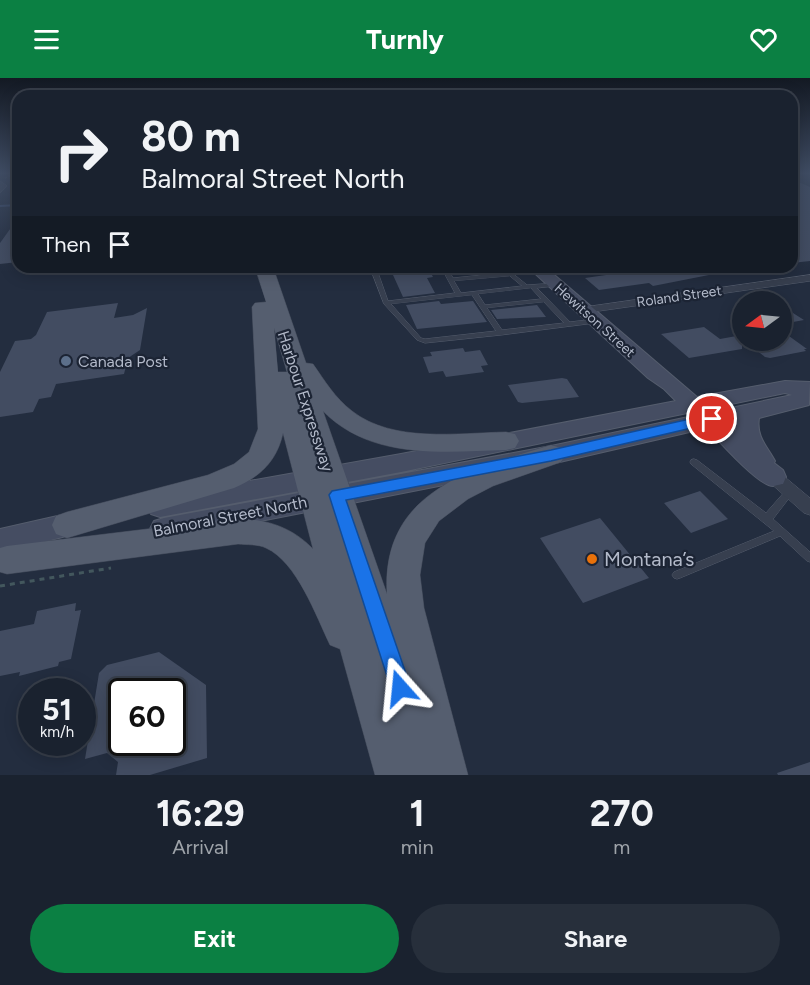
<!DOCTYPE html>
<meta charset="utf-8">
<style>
:root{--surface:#1a222f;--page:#272f3b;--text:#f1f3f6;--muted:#9fa4aa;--line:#383f4b;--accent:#0b8043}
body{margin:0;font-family:Figtree,sans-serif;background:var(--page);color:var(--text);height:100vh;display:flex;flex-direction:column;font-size:22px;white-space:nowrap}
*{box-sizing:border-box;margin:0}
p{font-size:20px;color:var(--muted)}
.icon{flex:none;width:33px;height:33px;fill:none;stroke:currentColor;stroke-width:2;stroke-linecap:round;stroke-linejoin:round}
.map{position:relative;height:697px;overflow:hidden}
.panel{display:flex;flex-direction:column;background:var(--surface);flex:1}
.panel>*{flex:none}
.banner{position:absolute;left:12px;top:12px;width:786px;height:183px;border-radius:18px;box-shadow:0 3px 15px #0003,0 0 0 2px var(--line);background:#1a222f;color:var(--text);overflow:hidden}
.needle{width:39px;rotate:255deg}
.tools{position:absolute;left:732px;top:213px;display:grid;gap:12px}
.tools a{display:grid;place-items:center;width:60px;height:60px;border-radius:50%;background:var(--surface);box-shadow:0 3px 15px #0003,0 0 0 2px var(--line);font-size:30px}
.speed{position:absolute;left:18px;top:600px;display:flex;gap:12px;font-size:30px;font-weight:700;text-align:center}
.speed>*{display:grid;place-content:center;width:78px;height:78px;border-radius:50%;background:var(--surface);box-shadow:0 3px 15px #0003,0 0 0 2px var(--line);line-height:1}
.speed small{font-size:15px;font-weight:400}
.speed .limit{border:3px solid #111;border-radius:9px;background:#fff;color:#111}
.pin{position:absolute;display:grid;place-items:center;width:51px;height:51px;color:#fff;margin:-26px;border:3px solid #fff;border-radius:50%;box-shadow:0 2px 6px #0007}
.me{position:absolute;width:66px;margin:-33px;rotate:342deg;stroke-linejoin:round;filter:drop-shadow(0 0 4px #0008)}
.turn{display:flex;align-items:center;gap:21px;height:126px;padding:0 30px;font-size:27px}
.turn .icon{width:78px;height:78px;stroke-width:2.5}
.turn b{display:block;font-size:42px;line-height:51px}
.then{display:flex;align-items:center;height:57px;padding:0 30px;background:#0003;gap:12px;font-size:22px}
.eta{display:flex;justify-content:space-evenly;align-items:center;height:102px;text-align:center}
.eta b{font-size:36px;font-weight:700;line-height:42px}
.button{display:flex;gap:12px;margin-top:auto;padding:12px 30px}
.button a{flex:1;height:69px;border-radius:36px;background:var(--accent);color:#fff;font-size:24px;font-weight:700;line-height:69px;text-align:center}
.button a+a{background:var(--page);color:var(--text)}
header{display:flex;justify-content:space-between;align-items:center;height:78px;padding:0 30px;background:var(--accent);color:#fff;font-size:27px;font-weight:700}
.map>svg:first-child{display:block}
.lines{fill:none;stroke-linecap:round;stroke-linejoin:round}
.stream{stroke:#384969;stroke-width:2}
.building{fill:#424c61;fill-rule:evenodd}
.lane-casing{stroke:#555d6d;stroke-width:1}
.street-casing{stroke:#555d6d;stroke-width:1}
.secondary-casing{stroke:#555d6d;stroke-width:2}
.primary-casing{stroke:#404858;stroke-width:1}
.path-far1{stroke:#43575d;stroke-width:1.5;stroke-dasharray:2 2;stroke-linecap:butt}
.path{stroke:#43575d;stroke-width:3;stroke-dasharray:5 5;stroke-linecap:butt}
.lane{fill:#373f4f;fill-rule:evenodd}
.street{fill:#373f4f;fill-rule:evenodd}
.secondary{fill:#454d62;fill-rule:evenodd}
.primary{fill:#555e6f;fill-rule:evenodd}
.route{fill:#1a73e8;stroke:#114b97;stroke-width:1.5}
.service-dot{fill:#5c6f8a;stroke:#1c2434;stroke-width:2}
.food-dot{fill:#e8710a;stroke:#1c2434;stroke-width:2}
.labels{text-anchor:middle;stroke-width:4.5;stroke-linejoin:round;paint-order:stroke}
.far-street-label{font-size:14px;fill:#b3baca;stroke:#1c2434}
.poi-label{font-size:16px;fill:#b3baca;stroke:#1c2434;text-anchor:start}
.street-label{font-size:16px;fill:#b3baca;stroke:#1c2434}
.near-poi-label{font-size:20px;fill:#b3baca;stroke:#1c2434;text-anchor:start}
</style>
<header><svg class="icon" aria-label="menu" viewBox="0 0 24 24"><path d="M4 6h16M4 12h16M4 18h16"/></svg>Turnly<svg class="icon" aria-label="heart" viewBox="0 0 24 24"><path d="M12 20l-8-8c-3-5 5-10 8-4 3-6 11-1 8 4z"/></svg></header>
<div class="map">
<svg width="810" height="697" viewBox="0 0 810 697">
<rect width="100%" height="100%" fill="#232d3f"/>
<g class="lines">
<path class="stream" d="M 0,128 L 18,127"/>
</g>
<path class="building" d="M 792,101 L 810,109 L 810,183 L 792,185 Z
M 18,140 L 18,184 L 0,186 L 0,165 Z
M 396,189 L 428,189 L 433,199 L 427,200 L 435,215 L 403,219 L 393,197 L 399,196 Z
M 629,189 L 696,189 L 709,197 L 653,208 L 649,205 L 599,212 L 585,200 L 634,193 Z
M 439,223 L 441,226 L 473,223 L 487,244 L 417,251 L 406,227 Z
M 118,225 L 114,240 L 133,237 L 147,230 L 140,272 L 128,280 L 124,296 L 56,306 L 51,319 L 39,321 L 33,334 L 0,339 L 0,294 L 15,263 L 31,261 L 36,257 L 47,234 Z
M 537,227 L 546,239 L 497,241 L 491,232 Z
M 782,228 L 804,242 L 782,246 Z
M 704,249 L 720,261 L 742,257 L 742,271 L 689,280 L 661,256 Z
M 782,253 L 807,271 L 804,271 L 806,273 L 770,280 L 765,279 L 744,262 L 782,262 Z
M 463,270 L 465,274 L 480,272 L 488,287 L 481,288 L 484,294 L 446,299 L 443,293 L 429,295 L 423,279 L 432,278 L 430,274 Z
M 562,300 L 567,301 L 579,319 L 522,325 L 518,324 L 508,307 Z
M 700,413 L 728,441 L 691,455 L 664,425 Z
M 600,440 L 649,500 L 583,525 L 540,460 Z
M 76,525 L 75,533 L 81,532 L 71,581 L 59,584 L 58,588 L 19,598 L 20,594 L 0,598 L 0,553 L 34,546 L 37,533 Z
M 159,574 L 206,607 L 207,680 L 150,697 L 116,697 L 118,684 L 107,675 L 85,681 L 99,595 L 107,587 ZM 122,614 L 172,614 L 172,664 L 122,664 Z
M 810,684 L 810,697 L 778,697 L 777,695 Z"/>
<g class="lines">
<defs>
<path id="lane" d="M 370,189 L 376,189 L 388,223 L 455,215 L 441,189 L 447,189 L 453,200 L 511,194 L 527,207 L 557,205 L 557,207 L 555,208 L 537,210 L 570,244 L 595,241 L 598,243 L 595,245 L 501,257 L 425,265 L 417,262 L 384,226 ZM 510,198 L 522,208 L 461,215 L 454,203 ZM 531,210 L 541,221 L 485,227 L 478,216 ZM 472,217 L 496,253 L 425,261 L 421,260 L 391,226 ZM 544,224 L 564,245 L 502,252 L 487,230 Z
M 694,381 L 697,382 L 766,435 L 787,411 L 790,410 L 793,411 L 794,413 L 793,415 L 773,441 L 810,474 L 810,484 L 807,483 L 780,458 L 680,500 L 677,501 L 674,500 L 672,497 L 674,494 L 774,453 L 691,386 L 690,384 L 691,382 Z"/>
<path id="street" d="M 0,103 L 7,108 L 0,115 Z
M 810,197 L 810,203 L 585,235 L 579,232 L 585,229 Z
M 774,393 L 780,395 L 810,420 L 810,437 L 804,435 L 768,403 L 766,399 L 768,395 Z"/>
<path id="secondary" d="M 528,189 L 545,189 L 697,319 L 785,303 L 810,304 L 809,327 L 759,340 C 756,359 767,368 775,383 L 774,385 L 783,392 L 786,399 L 783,406 C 781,406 775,408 773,408 C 758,408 718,362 707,350 L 551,386 L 164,462 L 154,459 L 150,451 L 154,443 L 164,440 L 551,368 L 792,317 L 785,315 L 401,394 L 160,439 L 151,436 L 147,429 L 151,422 L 160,419 L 401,376 L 676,323 L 664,311 L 648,300 ZM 736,344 L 736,353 L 729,345 Z
M 84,432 L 94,435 L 97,443 L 94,451 L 0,475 L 0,451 Z"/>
<path id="primary" d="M 255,189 L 273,189 L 306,285 L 313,286 C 325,303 335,320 352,333 C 393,365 457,355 506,354 L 515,356 L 519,363 L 515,370 L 506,372 C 443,374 371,382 323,333 L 387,516 C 381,413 471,391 551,367 L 561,370 L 565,377 L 561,384 L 493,408 L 468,421 L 439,443 L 425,465 L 420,497 L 424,530 L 468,697 L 375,697 L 340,571 L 330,567 C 316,538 297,484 266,470 C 258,466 247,467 238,466 L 7,496 L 0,494 L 0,470 L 7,468 L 238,440 C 268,442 292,449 313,471 L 283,355 C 277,383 260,399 234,410 L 67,460 L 56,456 L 52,447 L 56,438 L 67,434 L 208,397 L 234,386 L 249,374 L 258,351 L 252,229 L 255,225 L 266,224 ZM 274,250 L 287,294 L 278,294 Z"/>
</defs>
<use href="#lane" class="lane-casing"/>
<use href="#street" class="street-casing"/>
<use href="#secondary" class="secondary-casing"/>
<use href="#primary" class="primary-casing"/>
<path class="path-far1" d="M 5,100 L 14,96"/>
<path class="path" d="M 0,508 L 111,490"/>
<use href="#lane" class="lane"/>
<use href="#street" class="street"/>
<use href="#secondary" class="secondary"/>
<use href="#primary" class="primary"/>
</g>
<linearGradient id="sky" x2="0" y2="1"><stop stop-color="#131923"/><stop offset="0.49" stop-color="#3f4c63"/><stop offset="1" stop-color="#3f4c63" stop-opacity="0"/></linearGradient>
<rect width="810" height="194" fill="url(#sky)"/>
<path class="route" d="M 712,336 L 719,341 L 717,344 L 551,383 L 346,422 L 411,610 L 408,617 L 400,620 L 393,617 L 329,417 L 332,413 L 551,372 Z"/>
<circle class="service-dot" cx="66" cy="283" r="6"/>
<circle class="food-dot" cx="592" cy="481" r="6"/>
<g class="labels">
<g class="far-street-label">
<text transform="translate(679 218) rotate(-8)" y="5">Roland Street</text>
<text transform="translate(595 242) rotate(42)" y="5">Hewitson Street</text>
</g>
<g class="poi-label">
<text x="78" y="289">Canada Post</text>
</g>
<g class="street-label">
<text transform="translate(306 323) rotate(72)" y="6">Harbour Expressway</text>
<text transform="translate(230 438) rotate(-11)" y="6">Balmoral Street North</text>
</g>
<g class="near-poi-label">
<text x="604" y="488">Montana’s</text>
</g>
</g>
</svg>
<div class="tools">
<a><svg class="needle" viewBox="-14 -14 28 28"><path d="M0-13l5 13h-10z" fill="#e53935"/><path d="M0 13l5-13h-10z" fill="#9fa4aa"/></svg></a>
</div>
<div class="speed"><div>51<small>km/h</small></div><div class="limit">60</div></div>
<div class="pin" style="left:712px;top:341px;background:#d93025"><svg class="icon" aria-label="arrive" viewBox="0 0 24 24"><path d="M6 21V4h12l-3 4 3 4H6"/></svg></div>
<svg class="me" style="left:400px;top:610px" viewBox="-20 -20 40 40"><path d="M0-17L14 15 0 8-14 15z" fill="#1a73e8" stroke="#fff" stroke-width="4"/></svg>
<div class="banner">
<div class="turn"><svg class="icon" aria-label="right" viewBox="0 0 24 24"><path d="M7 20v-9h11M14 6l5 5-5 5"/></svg><div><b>80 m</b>Balmoral Street North</div></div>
<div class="then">Then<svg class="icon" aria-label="arrive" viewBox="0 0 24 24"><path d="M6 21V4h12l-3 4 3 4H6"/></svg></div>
</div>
</div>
<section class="panel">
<div class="eta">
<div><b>16:29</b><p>Arrival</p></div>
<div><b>1</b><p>min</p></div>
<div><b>270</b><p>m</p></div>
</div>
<div class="button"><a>Exit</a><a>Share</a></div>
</section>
